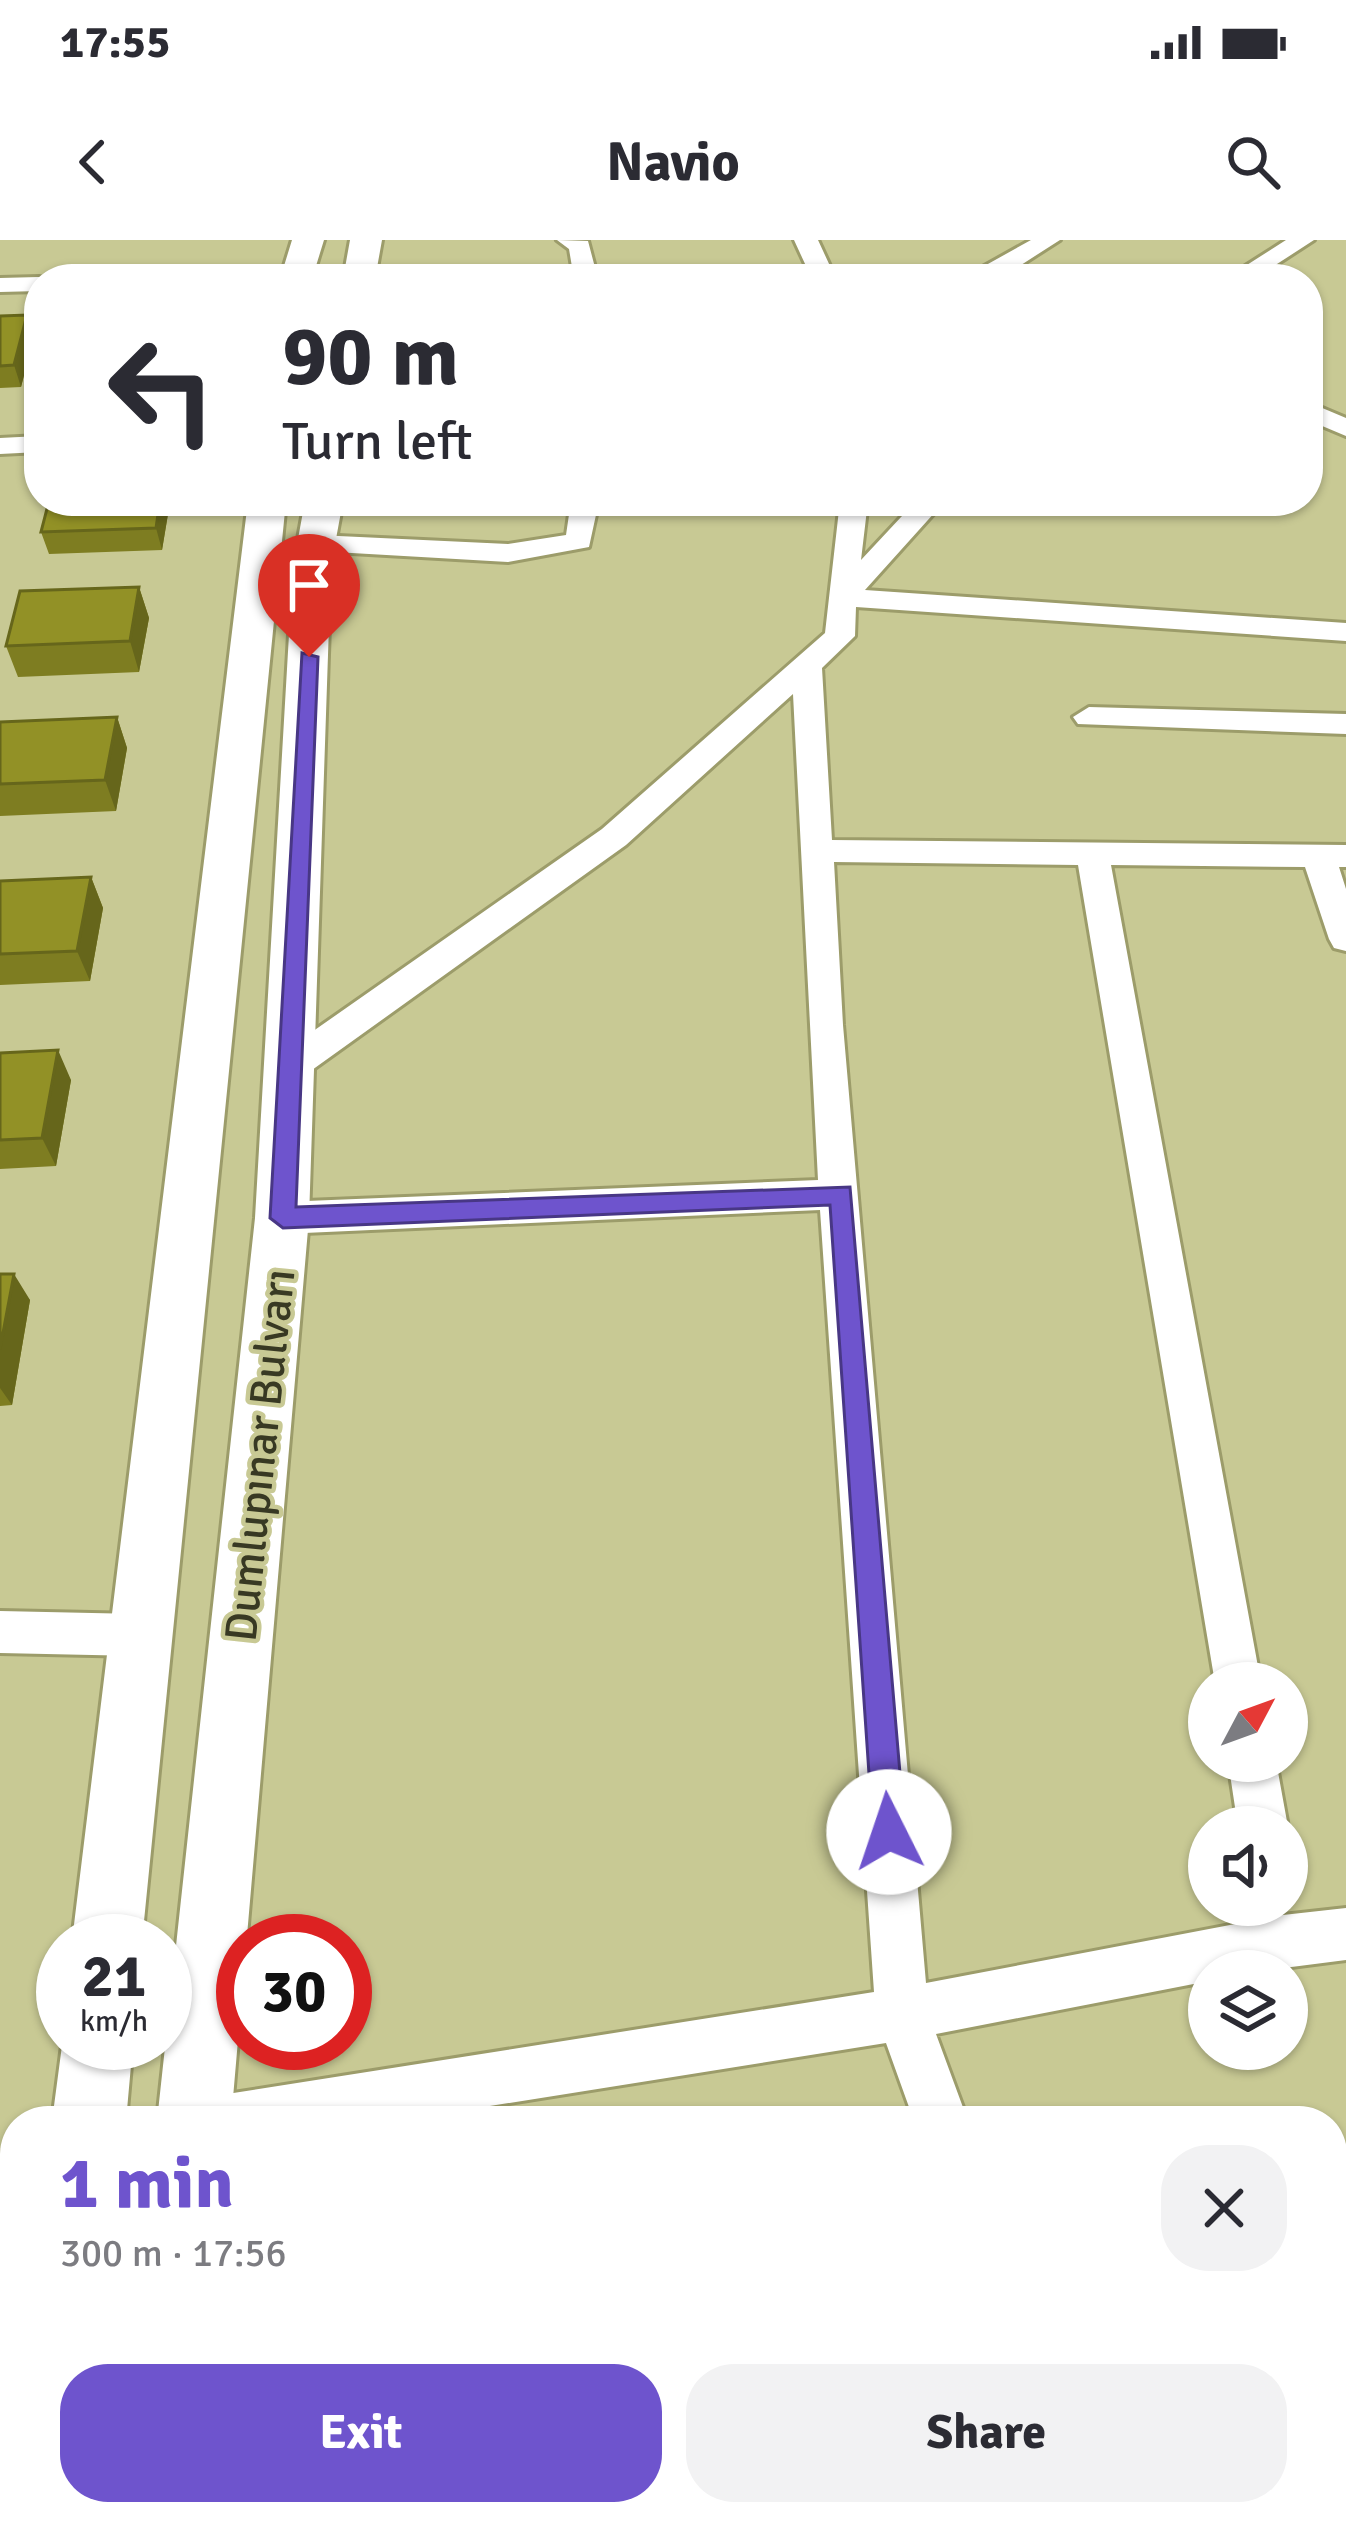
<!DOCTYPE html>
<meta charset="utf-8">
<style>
:root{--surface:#fff;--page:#f2f2f3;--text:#2b2b33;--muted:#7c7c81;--accent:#6e54cd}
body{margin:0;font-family:Signika,sans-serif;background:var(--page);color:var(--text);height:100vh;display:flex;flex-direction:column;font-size:45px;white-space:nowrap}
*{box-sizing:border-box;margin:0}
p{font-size:39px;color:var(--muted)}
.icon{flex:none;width:66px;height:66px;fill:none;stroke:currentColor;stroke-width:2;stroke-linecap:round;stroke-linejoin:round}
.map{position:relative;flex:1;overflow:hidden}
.side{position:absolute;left:0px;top:1866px;width:1347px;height:420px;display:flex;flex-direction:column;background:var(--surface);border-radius:48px 48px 0 0;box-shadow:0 3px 9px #0004}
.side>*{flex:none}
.guide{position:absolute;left:24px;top:24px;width:1299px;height:252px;border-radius:48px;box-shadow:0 3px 9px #0004;background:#fff;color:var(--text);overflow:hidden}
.needle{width:78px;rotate:49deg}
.buttons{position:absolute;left:1188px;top:1422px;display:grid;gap:24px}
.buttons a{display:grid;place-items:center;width:120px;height:120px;border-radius:50%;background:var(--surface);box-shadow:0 3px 9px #0004;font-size:60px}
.speed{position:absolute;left:36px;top:1674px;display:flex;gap:24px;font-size:60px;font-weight:700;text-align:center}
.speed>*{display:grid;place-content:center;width:156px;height:156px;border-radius:50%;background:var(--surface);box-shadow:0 3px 9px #0004;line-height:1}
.speed small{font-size:30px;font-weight:400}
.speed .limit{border:18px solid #d22;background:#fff;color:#111}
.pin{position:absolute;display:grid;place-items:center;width:102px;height:102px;color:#fff;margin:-123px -51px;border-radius:50% 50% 50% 0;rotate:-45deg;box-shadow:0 0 12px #0007}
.pin .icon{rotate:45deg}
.me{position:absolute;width:132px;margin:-66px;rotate:356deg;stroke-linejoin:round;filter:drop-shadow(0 0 9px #0008)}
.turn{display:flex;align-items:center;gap:42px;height:252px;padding:0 60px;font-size:54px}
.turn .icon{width:156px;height:156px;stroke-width:2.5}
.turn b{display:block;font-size:84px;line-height:102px}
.round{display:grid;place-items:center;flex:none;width:126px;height:126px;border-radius:48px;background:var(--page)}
.headline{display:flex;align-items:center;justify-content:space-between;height:204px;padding:0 60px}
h1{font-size:72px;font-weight:800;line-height:90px;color:var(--accent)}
.action{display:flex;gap:24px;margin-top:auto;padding:24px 60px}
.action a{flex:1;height:138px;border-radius:48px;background:var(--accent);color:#fff;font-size:48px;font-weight:800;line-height:138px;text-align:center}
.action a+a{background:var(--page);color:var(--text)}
.status{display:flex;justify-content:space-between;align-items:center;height:84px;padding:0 60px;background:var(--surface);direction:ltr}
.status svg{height:33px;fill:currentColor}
header{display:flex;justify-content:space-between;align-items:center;height:156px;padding:0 60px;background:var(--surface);font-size:54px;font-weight:800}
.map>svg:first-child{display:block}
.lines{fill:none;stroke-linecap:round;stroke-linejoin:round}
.street-casing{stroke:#9c9c6a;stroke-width:6}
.secondary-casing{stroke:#9c9c6a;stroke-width:6}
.street{fill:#fff;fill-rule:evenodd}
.secondary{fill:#fff;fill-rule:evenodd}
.wall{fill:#7e7d21}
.shaded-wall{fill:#66661b}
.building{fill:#929126;stroke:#66661b;stroke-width:3}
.route{fill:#6e54cd;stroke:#483785;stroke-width:3}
.labels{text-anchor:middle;stroke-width:9;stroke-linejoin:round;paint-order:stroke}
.street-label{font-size:45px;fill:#383923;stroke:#c8c994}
</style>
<div class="status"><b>17:55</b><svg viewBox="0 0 49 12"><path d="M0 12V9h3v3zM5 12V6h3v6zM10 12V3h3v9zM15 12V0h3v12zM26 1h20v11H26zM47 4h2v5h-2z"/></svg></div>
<header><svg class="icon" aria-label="back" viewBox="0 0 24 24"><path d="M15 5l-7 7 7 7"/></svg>Navio<svg class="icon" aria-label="search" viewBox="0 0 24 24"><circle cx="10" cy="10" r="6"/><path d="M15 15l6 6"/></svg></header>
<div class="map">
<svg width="1346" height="2286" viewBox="0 0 1346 2286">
<rect width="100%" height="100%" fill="#c8c994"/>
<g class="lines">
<defs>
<path id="street" d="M 557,0 L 588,1 L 598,39 L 574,39 L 569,9 Z
M 794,0 L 818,0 L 836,39 L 812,39 Z
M 1031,0 L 1060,0 L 999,39 L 961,39 Z
M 1286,0 L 1314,0 L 1254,39 L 1225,39 Z
M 39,37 L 48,39 L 39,39 L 39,51 L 0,52 L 0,38 Z
M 1308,162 L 1346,178 L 1346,196 L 1308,180 Z
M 39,196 L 39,212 L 0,214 L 0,198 Z
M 571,261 L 599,261 L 589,307 L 508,322 L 317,311 L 303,303 L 317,295 L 508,304 L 566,295 Z
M 840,261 L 868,261 L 861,320 L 916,261 L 945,261 L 865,350 L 1346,383 L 1346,401 L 856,367 L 855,396 L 822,428 L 832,600 L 1346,605 L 1346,627 L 1339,627 L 1346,649 L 1346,711 L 1334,708 L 1329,699 L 1305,627 L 1111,625 L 1261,1443 L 1215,1443 L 1078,625 L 834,622 L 843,785 L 926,1743 L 1283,1675 L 1346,1668 L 1346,1720 L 1260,1731 L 1209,1731 L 1209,1741 L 936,1794 L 968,1881 L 914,1881 L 886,1803 L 396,1881 L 200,1881 L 208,1862 L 227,1854 L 874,1752 L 820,970 L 282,994 L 268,989 L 262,978 L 268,967 L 282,962 L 818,940 L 793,454 L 626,605 L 305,835 L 292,839 L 279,835 L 274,825 L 279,815 L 602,589 L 825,393 Z
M 1089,467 L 1346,474 L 1346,494 L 1078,484 L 1073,477 Z
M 0,1371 L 138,1374 L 154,1380 L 161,1395 L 154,1410 L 138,1416 L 0,1413 Z
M 1228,1521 L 1276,1521 L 1288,1587 L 1287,1589 L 1238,1587 Z
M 1346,2191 L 1346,2251 L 1332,2253 L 1332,2193 Z
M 1051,2271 L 1111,2271 L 1117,2286 L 1057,2286 Z
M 1125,2271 L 1214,2271 L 1208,2286 L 1119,2286 Z"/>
<path id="secondary" d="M 292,0 L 324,0 L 312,39 L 280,39 Z
M 350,0 L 382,0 L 375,39 L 343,39 Z
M 248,261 L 286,261 L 142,1701 L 72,1701 Z
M 305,261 L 343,261 L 331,326 L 309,978 L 231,1881 L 157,1881 L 255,978 L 293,326 Z
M 63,1798 L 63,1803 L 133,1803 L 126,1881 L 52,1881 Z
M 15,2256 L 15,2271 L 91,2271 L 89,2286 L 7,2286 Z
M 131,2271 L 213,2271 L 212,2286 L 130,2286 Z"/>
</defs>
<use href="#street" class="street-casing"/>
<use href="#secondary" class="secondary-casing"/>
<use href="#street" class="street"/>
<use href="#secondary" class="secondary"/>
</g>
<path class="wall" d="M 0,76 L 34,96 L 21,147 L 0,148 Z
M 170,262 L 162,310 L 49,314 L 41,292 Z
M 139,347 L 149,378 L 139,432 L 18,437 L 6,406 Z
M 117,477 L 127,508 L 116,571 L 0,576 L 0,482 Z
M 91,637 L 103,668 L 90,741 L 0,745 L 0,641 Z
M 0,813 L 71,840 L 56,926 L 0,929 Z
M 0,1034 L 30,1060 L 12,1165 L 0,1166 Z"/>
<path class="shaded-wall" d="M 27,75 L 34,96 L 21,147 L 14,125 Z
M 160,261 L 170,262 L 162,310 L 156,288 Z
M 139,347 L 149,378 L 139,432 L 130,401 Z
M 117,477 L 127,508 L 116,571 L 105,540 Z
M 91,637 L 103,668 L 90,741 L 77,711 Z
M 58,810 L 71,840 L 56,926 L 42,898 Z
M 14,1034 L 30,1060 L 12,1165 L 0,1148 L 0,1109 Z"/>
<path class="building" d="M 27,75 L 14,125 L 0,126 L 0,76 Z
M 49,261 L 160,261 L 156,288 L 41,292 Z
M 139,347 L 130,401 L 6,406 L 20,351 Z
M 117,477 L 105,540 L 0,544 L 0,482 Z
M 91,637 L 77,711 L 0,714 L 0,641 Z
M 58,810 L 42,898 L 0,900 L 0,813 Z
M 0,1034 L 14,1034 L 0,1109 Z"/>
<path class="route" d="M 302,413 L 318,417 L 296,967 L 850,947 L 905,1592 L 900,1603 L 889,1607 L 877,1603 L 873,1592 L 830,965 L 283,988 L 270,978 Z"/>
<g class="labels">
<g class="street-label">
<text transform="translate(259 1215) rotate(-84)" y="16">Dumlupınar Bulvarı</text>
</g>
</g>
</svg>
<div class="buttons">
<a><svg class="needle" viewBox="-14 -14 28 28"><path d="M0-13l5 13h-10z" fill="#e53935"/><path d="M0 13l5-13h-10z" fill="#7c7c81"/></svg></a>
<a><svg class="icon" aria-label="sound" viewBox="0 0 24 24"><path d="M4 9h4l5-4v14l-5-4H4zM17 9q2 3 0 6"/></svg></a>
<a><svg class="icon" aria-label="layers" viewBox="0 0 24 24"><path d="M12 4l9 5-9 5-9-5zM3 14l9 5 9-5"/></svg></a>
</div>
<div class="speed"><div>21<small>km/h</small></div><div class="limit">30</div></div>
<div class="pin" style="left:309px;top:417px;background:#d93025"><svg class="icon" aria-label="arrive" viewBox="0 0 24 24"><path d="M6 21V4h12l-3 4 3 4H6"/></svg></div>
<svg class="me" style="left:889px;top:1592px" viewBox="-20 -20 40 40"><circle r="19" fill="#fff"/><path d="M0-13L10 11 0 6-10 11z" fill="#6e54cd"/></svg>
<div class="guide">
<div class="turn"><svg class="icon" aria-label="left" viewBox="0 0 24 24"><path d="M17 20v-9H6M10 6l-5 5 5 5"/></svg><div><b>90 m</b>Turn left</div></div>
</div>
<section class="side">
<div class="headline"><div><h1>1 min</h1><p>300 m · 17:56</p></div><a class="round"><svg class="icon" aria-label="close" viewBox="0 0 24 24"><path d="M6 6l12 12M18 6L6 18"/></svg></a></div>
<div class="action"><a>Exit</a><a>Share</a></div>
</section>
</div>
